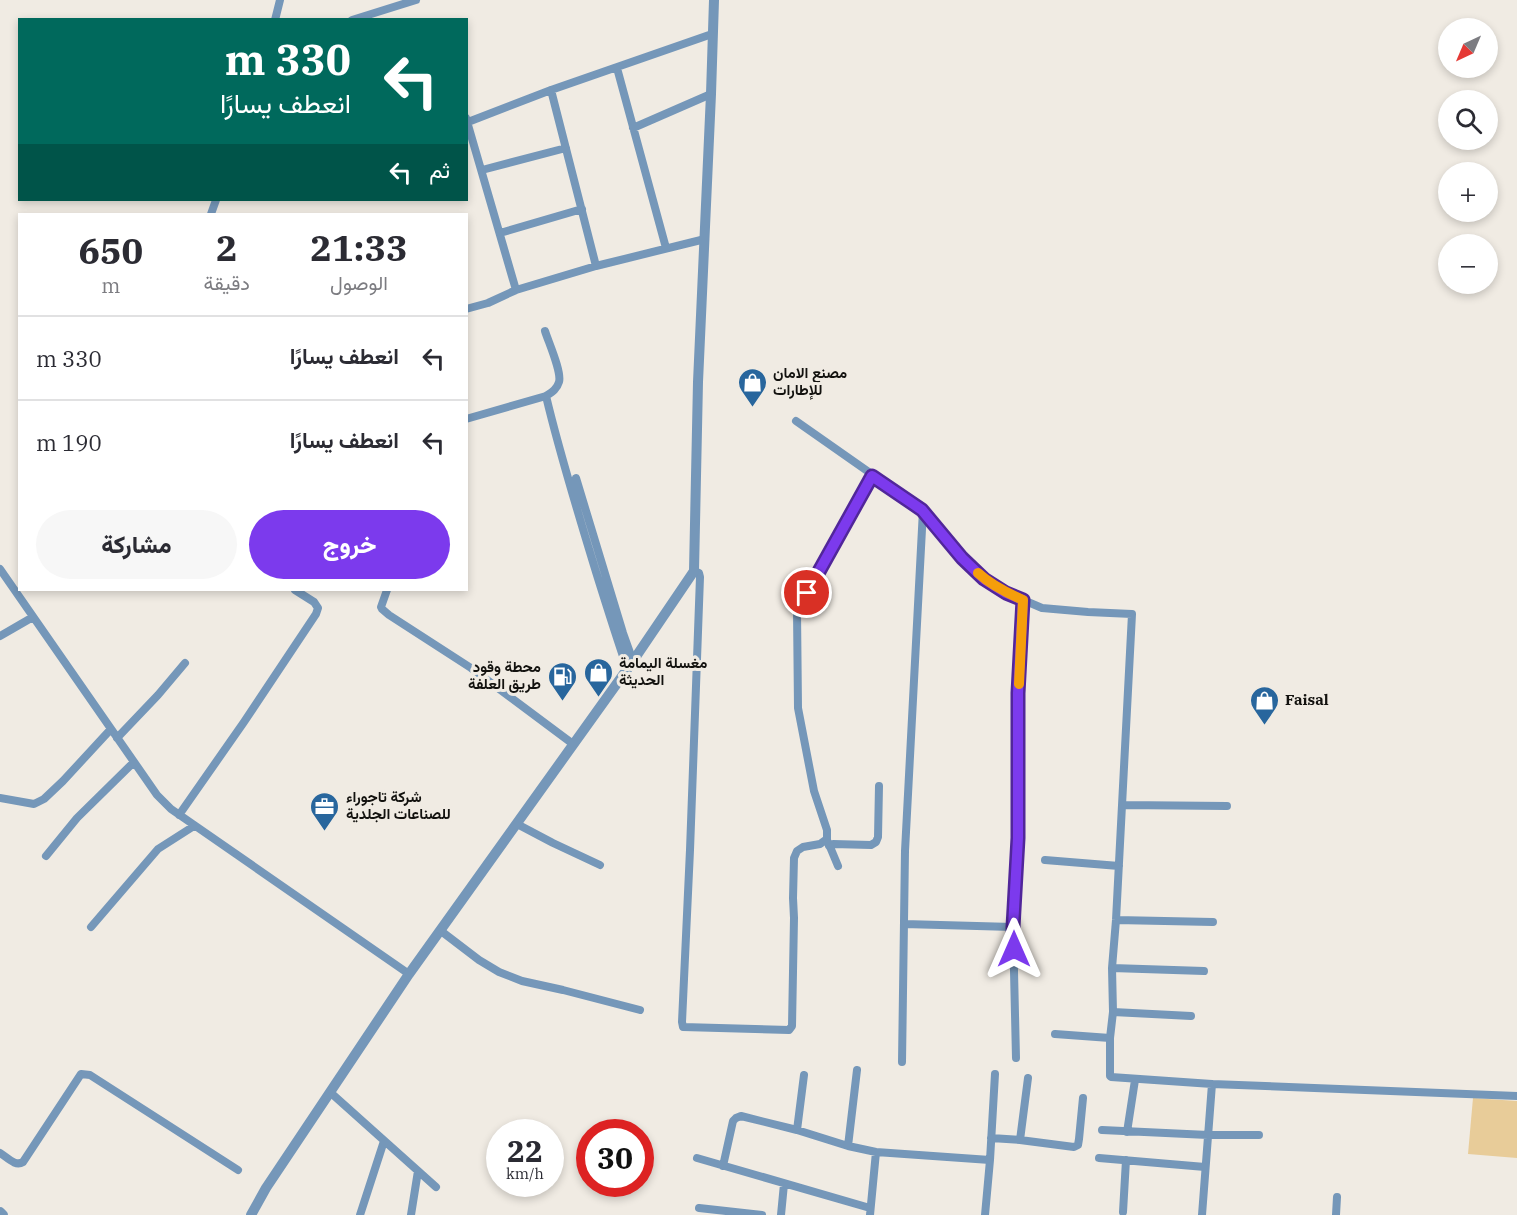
<!DOCTYPE html>
<html lang="ar">
<meta charset="utf-8">
<style>
:root{--surface:#fff;--page:#f7f7f7;--text:#2b2b33;--muted:#7c7c81;--line:#e1e1e2;--accent:#7c3aed}
body{margin:0;font-family:"IBM Plex Serif",Vazirmatn,serif;background:var(--page);color:var(--text);direction:rtl;height:100vh;display:flex;flex-direction:column;font-size:22px;white-space:nowrap}
*{box-sizing:border-box;margin:0}
p{font-size:20px;color:var(--muted)}
.icon{flex:none;width:33px;height:33px;fill:none;stroke:currentColor;stroke-width:2;stroke-linecap:round;stroke-linejoin:round}
.map{position:relative;flex:1;overflow:hidden;direction:ltr}
.panel{position:absolute;left:18px;top:213px;width:450px;height:378px;display:flex;flex-direction:column;background:var(--surface);border-radius:0px;box-shadow:0 3px 9px #0003;direction:rtl}
.panel>*{flex:none}
.top-card{position:absolute;left:18px;top:18px;width:450px;height:183px;border-radius:0px;box-shadow:0 3px 9px #0003;direction:rtl;background:#00695c;color:#fff;overflow:hidden}
.needle{width:39px;rotate:224deg}
.controls{position:absolute;left:1438px;top:18px;display:grid;gap:12px}
.controls a{display:grid;place-items:center;width:60px;height:60px;border-radius:50%;background:var(--surface);box-shadow:0 3px 9px #0003;font-size:30px}
.speed{position:absolute;left:486px;top:1119px;display:flex;gap:12px;font-size:30px;font-weight:700;text-align:center}
.speed>*{display:grid;place-content:center;width:78px;height:78px;border-radius:50%;background:var(--surface);box-shadow:0 3px 9px #0003;line-height:1}
.speed small{font-size:15px;font-weight:400}
.speed .limit{border:9px solid #d22;background:#fff;color:#111}
.pin{position:absolute;display:grid;place-items:center;width:51px;height:51px;color:#fff;margin:-26px;border:3px solid #fff;border-radius:50%;box-shadow:0 2px 6px #0007}
.me{position:absolute;width:66px;margin:-33px;rotate:0deg;stroke-linejoin:round;filter:drop-shadow(0 0 4px #0008)}
.turn{display:flex;align-items:center;gap:21px;height:126px;padding:0 18px;font-size:27px}
.turn .icon{width:78px;height:78px;stroke-width:2.5}
.turn b{display:block;font-size:42px;line-height:51px}
.then{display:flex;align-items:center;height:57px;padding:0 18px;background:#0003;gap:12px;font-size:22px}
.eta{display:flex;justify-content:space-evenly;align-items:center;height:102px;text-align:center}
.eta b{font-size:36px;font-weight:800;line-height:42px}
.cta{display:flex;gap:12px;margin-top:auto;padding:12px 18px}
.cta a{flex:1;height:69px;border-radius:36px;background:var(--accent);color:#fff;font-size:24px;font-weight:800;line-height:69px;text-align:center}
.cta a+a{background:var(--page);color:var(--text)}
ul{padding:0;list-style:none}
li{display:flex;align-items:center;gap:18px;height:84px;padding:0 18px;border-top:2px solid var(--line)}
li div{flex:1}
li b{display:block;font-size:22px}
li em{font-style:normal}
.map>svg:first-child{display:block}
.green{fill:#e8cc99}
.lines{fill:none;stroke-linecap:round;stroke-linejoin:round}
.minor{stroke:#7597b9;stroke-width:8}
.tertiary{stroke:#7597b9;stroke-width:10}
.route-casing{stroke:#51269a;stroke-width:15}
.route{stroke:#7c3aed;stroke-width:10}
.slow{stroke:#f59e0b;stroke-width:10}
.labels{text-anchor:middle;stroke-width:6;stroke-linejoin:round;paint-order:stroke}
.poi-label{font-size:15px;font-weight:bold;fill:#13120f;stroke:#f0ebe3;text-anchor:start}
</style>
<div class="map">
<svg width="1517" height="1215" viewBox="0 0 1517 1215">
<rect width="100%" height="100%" fill="#f0ebe3"/>
<path class="green" d="M 1473,1098 L 1517,1101 L 1517,1158 L 1468,1154 Z"/>
<g class="lines">
<path class="minor" d="M 275,20 L 280,0
M 352,20 L 416,0
M 617,68 L 666,248
M 551,90 L 596,266
M 466,118 L 516,290
M 468,122 L 551,90 L 712,34
M 633,128 L 711,94
M 482,170 L 566,148
M 211,214 L 216,200
M 500,233 L 582,209
M 466,309 L 488,303 L 516,290 L 596,266 L 705,239
M 546,396 C 560,455 578,513 596,572 C 606,604 616,636 627,668
M 466,419 L 546,396 C 552,392 557,389 559,382 C 562,372 548,341 545,331
M 796,421 L 923,510 L 962,558 L 984,579 L 1007,593 L 1042,608 L 1088,612 L 1132,614 L 1116,920 L 1112,968 L 1113,1012 L 1110,1038 L 1110,1076 L 1111,1077 L 1212,1084 L 1517,1096
M 576,478 L 623,633 L 633,661
M 0,569 L 157,795 L 171,809 L 409,974
M 694,571 L 699,573 L 700,577 L 690,850 L 682,1022 L 683,1027 L 789,1030 L 792,1026 L 794,918 L 793,898 L 794,858 L 797,851 L 803,847 L 820,844 L 827,839 L 827,830 L 814,791 L 798,708 L 797,611 L 872,475
M 387,590 L 381,607 L 382,609 L 389,615 L 471,668 L 573,744
M 0,636 L 33,617
M 117,738 L 158,695 L 185,663
M 0,798 L 34,804 L 44,799 L 63,781 L 111,729
M 1122,805 L 1227,806
M 179,815 L 244,722 L 316,614 L 318,608 L 314,602 L 295,590
M 517,824 L 553,843 L 600,865
M 828,842 L 838,866
M 829,846 L 833,844 L 871,845 L 876,842 L 878,837 L 879,786
M 46,856 L 77,818 L 134,762
M 1045,860 L 1119,866
M 1116,920 L 1213,922
M 904,924 L 1013,927
M 91,927 L 158,849 L 194,826
M 441,931 L 479,960 L 499,972 L 522,981 L 563,990 L 640,1010
M 1112,968 L 1204,971
M 1113,1012 L 1191,1016
M 1055,1034 L 1110,1038
M 1016,1058 L 1013,927 L 1018,838 L 1018,693 L 1023,600
M 902,1062 L 905,851 L 923,510
M 331,1093 L 436,1187
M 797,1130 L 804,1075
M 1102,1130 L 1208,1135 L 1259,1135
M 1127,1132 L 1135,1080
M 991,1138 L 1020,1140 L 1074,1147 L 1078,1145 L 1079,1139 L 1083,1098
M 1020,1140 L 1028,1078
M 848,1146 L 857,1070
M 0,1153 C 7,1157 15,1167 23,1162 L 81,1074 L 90,1075 L 238,1170
M 697,1158 L 870,1208
M 1099,1158 L 1205,1167
M 723,1166 L 733,1121 L 736,1118 L 741,1116 L 797,1130 L 848,1146 L 876,1152 L 990,1160
M 699,1208 L 762,1215
M 1123,1212 L 1126,1160
M 360,1215 L 384,1141
M 411,1215 L 418,1171
M 781,1215 L 784,1184
M 870,1215 L 876,1152
M 985,1215 L 990,1160 L 995,1074
M 1202,1215 L 1212,1084
M 1336,1215 L 1337,1197"/>
<path class="tertiary" d="M 0,1212 L 3,1215
M 251,1215 L 266,1188 L 409,974 L 633,661 L 694,571 L 698,382 L 711,94 L 714,0"/>
</g>
<g class="lines">
<defs>
<path id="route" d="M 807,593 L 872,476 L 922,510 L 962,558 L 984,579 L 1006,593 L 1023,600 L 1018,693 L 1018,838 L 1013,927 L 1014,949"/>
</defs>
<use href="#route" class="route-casing"/>
<use href="#route" class="route"/>
<path class="slow" d="M 978,573 C 991,585 1007,593 1023,600 L 1019,684"/>
</g>
<defs>
<symbol id="shop-pin" viewBox="-11 -11 22 30"><path d="M0 17L-7.5 6A9.5 9.5 0 1 1 7.5 6Z" fill="#28669d" stroke="#f0ebe3"/><path d="M-5-2.5h2.3a2.7 3.5 0 0 1 5.4 0H5L5.5 6h-11ZM-1.5-2.5h3a1.5 2.3 0 0 0-3 0Z" fill="#fff"/></symbol>
<symbol id="fuel-pin" viewBox="-11 -11 22 30"><path d="M0 17L-7.5 6A9.5 9.5 0 1 1 7.5 6Z" fill="#28669d" stroke="#f0ebe3"/><path d="M-5.5-6h7V0h2V4h1.3V-2.5L3-4.5l.8-.8L6-3V5H2.5V1h-1V6h-7ZM-4.2-4.7v3.2H.2V-4.7Z" fill="#fff"/></symbol>
<symbol id="office-pin" viewBox="-11 -11 22 30"><path d="M0 17L-7.5 6A9.5 9.5 0 1 1 7.5 6Z" fill="#28669d" stroke="#f0ebe3"/><path d="M-6-3h4V-5.5h4V-3h4V5H-6ZM-1-4.5V-3h2v-1.5ZM-6 0V1H6V0Z" fill="#fff"/></symbol>
</defs>
<g fill-rule="evenodd">
<use href="#shop-pin" x="736" y="366" width="33" height="45"/>
<use href="#shop-pin" x="582" y="656" width="33" height="45"/>
<use href="#fuel-pin" x="546" y="660" width="33" height="45"/>
<use href="#shop-pin" x="1248" y="684" width="33" height="45"/>
<use href="#office-pin" x="308" y="790" width="33" height="45"/>
</g>
<g class="labels">
<g class="poi-label">
<text x="773" y="378">مصنع الامان<tspan x="773" dy="17">للإطارات</tspan></text>
<text x="619" y="668">مغسلة اليمامة<tspan x="619" dy="17">الحديثة</tspan></text>
<text x="541" y="672" text-anchor="end">محطة وقود<tspan x="541" dy="17">طريق العلفة</tspan></text>
<text x="1285" y="705">Faisal</text>
<text x="346" y="802">شركة تاجوراء<tspan x="346" dy="17">للصناعات الجلدية</tspan></text>
</g>
</g>
</svg>
<div class="controls">
<a><svg class="needle" viewBox="-14 -14 28 28"><path d="M0-13l5 13h-10z" fill="#e53935"/><path d="M0 13l5-13h-10z" fill="#7c7c81"/></svg></a>
<a><svg class="icon" aria-label="search" viewBox="0 0 24 24"><circle cx="10" cy="10" r="6"/><path d="M15 15l6 6"/></svg></a>
<a>+</a>
<a>−</a>
</div>
<div class="speed"><div>22<small>km/h</small></div><div class="limit">30</div></div>
<div class="pin" style="left:807px;top:593px;background:#d93025"><svg class="icon" aria-label="arrive" viewBox="0 0 24 24"><path d="M6 21V4h12l-3 4 3 4H6"/></svg></div>
<svg class="me" style="left:1014px;top:949px" viewBox="-20 -20 40 40"><path d="M0-17L14 15 0 8-14 15z" fill="#7c3aed" stroke="#fff" stroke-width="4"/></svg>
<div class="top-card">
<div class="turn"><svg class="icon" aria-label="left" viewBox="0 0 24 24"><path d="M17 20v-9H6M10 6l-5 5 5 5"/></svg><div><b>330 m</b>انعطف يسارًا</div></div>
<div class="then">ثم<svg class="icon" aria-label="left" viewBox="0 0 24 24"><path d="M17 20v-9H6M10 6l-5 5 5 5"/></svg></div>
</div>
<section class="panel">
<div class="eta">
<div><b>21:33</b><p>الوصول</p></div>
<div><b>2</b><p>دقيقة</p></div>
<div><b>650</b><p>m</p></div>
</div>
<ul>
<li><svg class="icon" aria-label="left" viewBox="0 0 24 24"><path d="M17 20v-9H6M10 6l-5 5 5 5"/></svg><div><b>انعطف يسارًا</b></div><em>330 m</em></li>
<li><svg class="icon" aria-label="left" viewBox="0 0 24 24"><path d="M17 20v-9H6M10 6l-5 5 5 5"/></svg><div><b>انعطف يسارًا</b></div><em>190 m</em></li>
</ul>
<div class="cta"><a>خروج</a><a>مشاركة</a></div>
</section>
</div>
